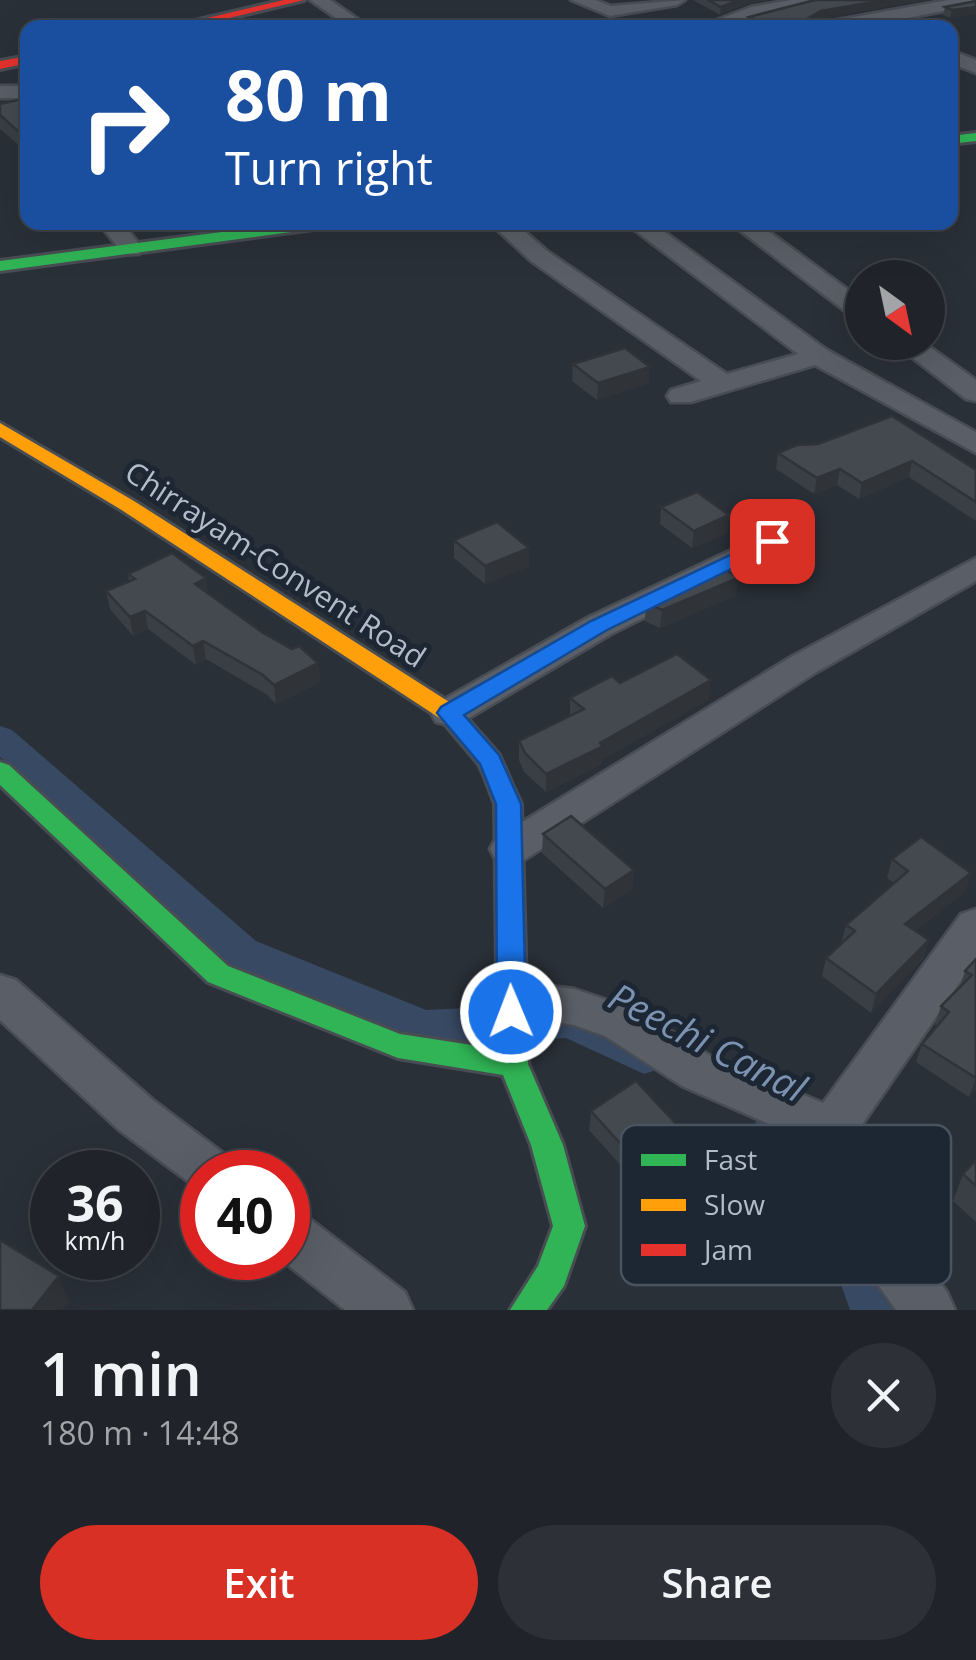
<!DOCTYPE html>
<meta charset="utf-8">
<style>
:root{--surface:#20242a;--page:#2d3036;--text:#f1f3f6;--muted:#a2a4a8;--line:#3d4147;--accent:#d93025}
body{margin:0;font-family:"Open Sans",sans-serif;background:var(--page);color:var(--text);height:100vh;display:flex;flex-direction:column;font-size:38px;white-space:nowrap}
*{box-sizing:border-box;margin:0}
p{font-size:32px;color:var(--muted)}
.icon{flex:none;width:55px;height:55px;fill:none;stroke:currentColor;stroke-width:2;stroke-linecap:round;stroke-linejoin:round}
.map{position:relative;height:1310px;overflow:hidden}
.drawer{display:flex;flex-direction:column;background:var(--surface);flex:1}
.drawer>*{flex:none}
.hud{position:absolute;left:20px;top:20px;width:938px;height:210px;border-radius:20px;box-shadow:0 10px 40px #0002,0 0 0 2px var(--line);background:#1a4fa0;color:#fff;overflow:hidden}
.needle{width:65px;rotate:147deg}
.buttons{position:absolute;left:845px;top:260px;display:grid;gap:20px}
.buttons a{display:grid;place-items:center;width:100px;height:100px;border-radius:50%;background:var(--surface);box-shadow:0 10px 40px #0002,0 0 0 2px var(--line);font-size:50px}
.speed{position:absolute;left:30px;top:1150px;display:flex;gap:20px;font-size:50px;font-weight:700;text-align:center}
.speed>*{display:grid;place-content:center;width:130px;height:130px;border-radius:50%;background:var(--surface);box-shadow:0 10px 40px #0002,0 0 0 2px var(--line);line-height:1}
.speed small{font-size:25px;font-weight:400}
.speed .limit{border:15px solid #d22;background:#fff;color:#111}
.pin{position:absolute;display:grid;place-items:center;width:85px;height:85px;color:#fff;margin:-42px;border-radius:20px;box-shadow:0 5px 15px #0006}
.me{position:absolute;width:110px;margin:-55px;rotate:359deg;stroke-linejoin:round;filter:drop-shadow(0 0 8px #0008)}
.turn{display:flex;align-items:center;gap:35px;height:210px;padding:0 40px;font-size:45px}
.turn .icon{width:130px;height:130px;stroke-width:2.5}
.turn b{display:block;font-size:70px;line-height:85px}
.round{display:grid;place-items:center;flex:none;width:105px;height:105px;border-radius:52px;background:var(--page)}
.overview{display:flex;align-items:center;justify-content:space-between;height:170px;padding:0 40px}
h1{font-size:60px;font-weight:600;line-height:75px}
.action{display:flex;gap:20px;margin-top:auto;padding:20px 40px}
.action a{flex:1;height:115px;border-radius:60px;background:var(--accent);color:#fff;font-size:40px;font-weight:600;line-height:115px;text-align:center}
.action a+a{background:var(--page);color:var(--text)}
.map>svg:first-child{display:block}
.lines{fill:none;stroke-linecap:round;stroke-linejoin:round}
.canal{fill:#384963;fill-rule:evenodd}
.street-casing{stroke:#484c53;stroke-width:5}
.fast-casing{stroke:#484c53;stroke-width:6}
.slow-casing{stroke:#484c53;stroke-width:6}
.jam-casing{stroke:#484c53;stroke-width:6}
.street{fill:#5a5e66;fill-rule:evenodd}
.fast{fill:#30b455;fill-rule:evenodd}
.slow{fill:#ff9f0a;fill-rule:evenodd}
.jam{fill:#e5322d;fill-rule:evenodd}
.wall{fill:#3a3f45}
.shaded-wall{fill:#303338}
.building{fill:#444950;stroke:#303338;stroke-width:2.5}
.route{fill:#1a73e8;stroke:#114b97;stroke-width:2.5}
.labels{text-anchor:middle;stroke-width:10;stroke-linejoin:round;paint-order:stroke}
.street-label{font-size:30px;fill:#b4bcc9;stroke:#1d2633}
.near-water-label{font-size:38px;font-style:italic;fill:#7c92b1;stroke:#1d2633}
.key{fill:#1d2633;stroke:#4a5360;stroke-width:2.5}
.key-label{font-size:28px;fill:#b4bcc9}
</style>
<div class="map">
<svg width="976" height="1310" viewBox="0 0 976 1310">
<rect width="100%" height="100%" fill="#2a3038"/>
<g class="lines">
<path class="canal" d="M 0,726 L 12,730 L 256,941 L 426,1010 L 570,1003 L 659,1043 L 665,1056 L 659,1069 L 644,1074 L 566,1038 L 424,1046 L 228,963 L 0,757 Z
M 777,1104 L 829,1127 L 900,1310 L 850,1310 L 795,1154 L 761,1138 L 755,1124 L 761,1110 Z"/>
<defs>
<path id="street" d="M 310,0 L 330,0 L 371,28 L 350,28 Z
M 571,0 L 595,0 L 611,6 L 685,0 L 677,5 L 610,16 Z
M 791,0 L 829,0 L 723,28 L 696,28 L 751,7 Z
M 948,0 L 976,0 L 976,5 L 853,28 L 813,28 L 821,23 Z
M 950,50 L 976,60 L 976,73 L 950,63 Z
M 0,86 L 28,86 L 28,98 L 0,98 Z
M 98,222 L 122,222 L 143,249 L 139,254 L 123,254 Z
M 489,222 L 514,222 L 547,251 L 727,374 L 798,354 L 624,222 L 651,222 L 827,350 L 976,432 L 976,453 L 815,365 L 691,402 L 671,402 L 667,396 L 671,390 L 701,381 L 531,261 Z
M 729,222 L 756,222 L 862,300 L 862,320 L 853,317 Z
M 892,342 L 923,342 L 976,380 L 976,401 L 966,399 Z
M 772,531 L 783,534 L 788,541 L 783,548 L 611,634 L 462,722 L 449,725 L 436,722 L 431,713 L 436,704 L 587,618 Z
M 976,558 L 976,581 L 815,673 L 524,860 L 510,864 L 496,860 L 490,849 L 496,838 L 791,657 Z
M 976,909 L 976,959 L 859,1129 L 902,1199 L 905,1237 L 947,1292 L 955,1310 L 896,1310 L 862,1262 L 854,1245 L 852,1204 L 815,1144 L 682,1086 L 605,1036 L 574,1025 L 495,1012 L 489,999 L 495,986 L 511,981 L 574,989 L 637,1010 L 714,1058 L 823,1103 L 961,914 Z
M 0,975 L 16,980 L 153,1100 L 227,1156 L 234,1172 L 202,1172 L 202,1192 L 119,1130 L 0,1020 Z
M 288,1209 L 306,1216 L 405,1292 L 413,1310 L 345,1310 L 279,1258 L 288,1258 Z"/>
<path id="fast" d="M 976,133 L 976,141 L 950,144 L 950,136 Z
M 298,222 L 343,222 L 336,226 L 0,271 L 0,261 Z
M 0,762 L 9,765 L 228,966 L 400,1034 L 498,1049 L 495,804 L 486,780 L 489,774 L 507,774 L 521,804 L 528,1064 L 563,1145 L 585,1226 L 564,1286 L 547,1310 L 510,1310 L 538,1266 L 553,1226 L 531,1145 L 503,1075 L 398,1058 L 208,982 L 0,785 Z"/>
<path id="slow" d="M 0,423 L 134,501 L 457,707 L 499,755 L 510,780 L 507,786 L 489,786 L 479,764 L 441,719 L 120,509 L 0,437 Z"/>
<path id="jam" d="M 284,0 L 304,0 L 188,28 L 165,28 Z
M 28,56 L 28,63 L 0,69 L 0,61 Z"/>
</defs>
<use href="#street" class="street-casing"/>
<use href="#fast" class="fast-casing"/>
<use href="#slow" class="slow-casing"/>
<use href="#jam" class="jam-casing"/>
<use href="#street" class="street"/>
<use href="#fast" class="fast"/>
<use href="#slow" class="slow"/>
<use href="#jam" class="jam"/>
</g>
<path class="wall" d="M 693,0 L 769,0 L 750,3 L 720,15 Z
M 976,1 L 950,18 L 943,15 L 945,7 Z
M 749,17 L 820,19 L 806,28 L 754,28 L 748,25 Z
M 0,104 L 28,104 L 28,153 L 0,129 Z
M 573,364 L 649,383 L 597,400 L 572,381 Z
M 797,445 L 976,470 L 976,521 L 909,477 L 859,499 L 837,485 L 814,494 L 776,469 L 778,453 Z
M 661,507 L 729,515 L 727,533 L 692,548 L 660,524 Z
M 454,540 L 529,566 L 485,584 L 454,558 Z
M 128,574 L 208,593 L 263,633 L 318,663 L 320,682 L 276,704 L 266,694 L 206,659 L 196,665 L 148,629 L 133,636 L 110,609 L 106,591 L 129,581 Z
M 738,578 L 735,596 L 660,628 L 645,621 L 646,603 Z
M 620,683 L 709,699 L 602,760 L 602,764 L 546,792 L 524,772 L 519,760 L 519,741 L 570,716 L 570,698 Z
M 543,834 L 634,870 L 632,889 L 603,908 L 542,853 Z
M 892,859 L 971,873 L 965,892 L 915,931 L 929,940 L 923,959 L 871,1013 L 822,976 L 826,958 L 841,944 L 846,925 L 894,883 L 887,878 Z
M 976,959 L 976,1089 L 969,1097 L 916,1062 L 922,1044 L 937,1026 L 935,1025 L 941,1006 L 960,987 L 965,971 Z
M 591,1111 L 688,1158 L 643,1190 L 589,1130 Z
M 976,1160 L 976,1222 L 953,1201 L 963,1174 Z"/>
<path class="shaded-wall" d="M 739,0 L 769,0 L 750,3 L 720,15 L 721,7 Z
M 885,0 L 927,0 L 820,19 L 806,28 L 774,28 L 821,11 Z
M 976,7 L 976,14 L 950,18 L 952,10 Z
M 132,222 L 194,222 L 133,230 Z
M 650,367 L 649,383 L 597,400 L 598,383 Z
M 912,461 L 909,477 L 859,499 L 862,483 Z
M 840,469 L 837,485 L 814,494 L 817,478 Z
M 729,515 L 727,533 L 692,548 L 694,531 Z
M 529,548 L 529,566 L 485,584 L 485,566 Z
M 206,578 L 209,596 L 195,584 Z
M 738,578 L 735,596 L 660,628 L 662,610 Z
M 145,611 L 148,629 L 133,636 L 130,617 Z
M 203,641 L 206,659 L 196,665 L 193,646 Z
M 318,663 L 320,682 L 276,704 L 274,685 Z
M 711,680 L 709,699 L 602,760 L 602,764 L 546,792 L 546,774 Z
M 634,870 L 632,889 L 603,908 L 605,889 Z
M 971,873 L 965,892 L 900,943 L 905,924 Z
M 929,940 L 923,959 L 871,1013 L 876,994 Z
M 976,1078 L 976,1089 L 969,1097 Z
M 691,1140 L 688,1158 L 643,1190 L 646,1172 Z
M 59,1276 L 69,1302 L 62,1310 L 32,1310 Z"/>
<path class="building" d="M 708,0 L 739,0 L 721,7 Z
M 815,0 L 885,0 L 821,11 L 805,20 L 774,27 L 749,17 Z
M 976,1 L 976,7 L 952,10 L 945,7 Z
M 22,99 L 28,104 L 28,140 L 0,115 L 0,104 Z
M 625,348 L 650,367 L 598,383 L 573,364 Z
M 892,416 L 976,470 L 976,502 L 912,461 L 862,483 L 840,469 L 817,478 L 778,453 L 797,445 L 818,444 Z
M 697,492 L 729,515 L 694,531 L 661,507 Z
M 497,522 L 529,548 L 485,566 L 454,540 Z
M 172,553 L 206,578 L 195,584 L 263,633 L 292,649 L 299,646 L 318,663 L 274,685 L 263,675 L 203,641 L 193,646 L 145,611 L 130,617 L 106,591 L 135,579 L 128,574 Z
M 721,566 L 738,578 L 662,610 L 646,603 Z
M 677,654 L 711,680 L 600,743 L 603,746 L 546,774 L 525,753 L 519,741 L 584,709 L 570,698 L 612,676 L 620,683 Z
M 571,816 L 634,870 L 605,889 L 543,834 Z
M 921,837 L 971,873 L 905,924 L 929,940 L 876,994 L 826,958 L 855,931 L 846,925 L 908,871 L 892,859 Z
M 976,959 L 976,1078 L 922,1044 L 949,1012 L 941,1006 L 972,975 L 965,971 Z
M 636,1081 L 691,1140 L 646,1172 L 591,1111 Z
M 976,1160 L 976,1186 L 963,1174 Z
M 0,1240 L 59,1276 L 32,1310 L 0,1310 Z"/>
<path class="route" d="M 772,535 L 780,536 L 783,541 L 780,545 L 607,630 L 464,715 L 499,755 L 521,804 L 526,1012 L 522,1020 L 511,1024 L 501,1020 L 497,1012 L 496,804 L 480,764 L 437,713 L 441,707 L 591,621 Z"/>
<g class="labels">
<g class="street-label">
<text transform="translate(275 565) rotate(33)" y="10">Chirrayam-Convent Road</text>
</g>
<g class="near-water-label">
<text transform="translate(707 1043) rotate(27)" y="13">Peechi Canal</text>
</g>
</g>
<rect x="621" y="1125" width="330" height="160" rx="15" class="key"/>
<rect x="641" y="1154" width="45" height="12" fill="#30b455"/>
<rect x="641" y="1199" width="45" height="12" fill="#ff9f0a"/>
<rect x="641" y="1244" width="45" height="12" fill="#e5322d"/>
<g class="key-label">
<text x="704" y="1170">Fast</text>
<text x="704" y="1215">Slow</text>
<text x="704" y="1260">Jam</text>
</g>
</svg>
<div class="buttons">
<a><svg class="needle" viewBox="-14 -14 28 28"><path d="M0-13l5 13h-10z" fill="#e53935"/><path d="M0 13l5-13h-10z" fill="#a2a4a8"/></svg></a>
</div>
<div class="speed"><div>36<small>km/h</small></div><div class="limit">40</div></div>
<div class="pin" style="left:772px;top:541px;background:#d93025"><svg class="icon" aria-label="arrive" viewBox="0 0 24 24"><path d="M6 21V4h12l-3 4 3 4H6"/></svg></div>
<svg class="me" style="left:511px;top:1012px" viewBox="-20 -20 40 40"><circle r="17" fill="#1a73e8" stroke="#fff" stroke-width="3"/><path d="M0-11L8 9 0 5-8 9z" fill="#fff"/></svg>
<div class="hud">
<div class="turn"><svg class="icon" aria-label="right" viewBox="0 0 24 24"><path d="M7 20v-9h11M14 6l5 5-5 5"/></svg><div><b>80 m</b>Turn right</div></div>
</div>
</div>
<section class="drawer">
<div class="overview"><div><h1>1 min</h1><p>180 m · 14:48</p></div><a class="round"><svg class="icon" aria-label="close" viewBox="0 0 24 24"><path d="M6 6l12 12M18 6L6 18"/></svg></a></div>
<div class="action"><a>Exit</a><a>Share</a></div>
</section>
